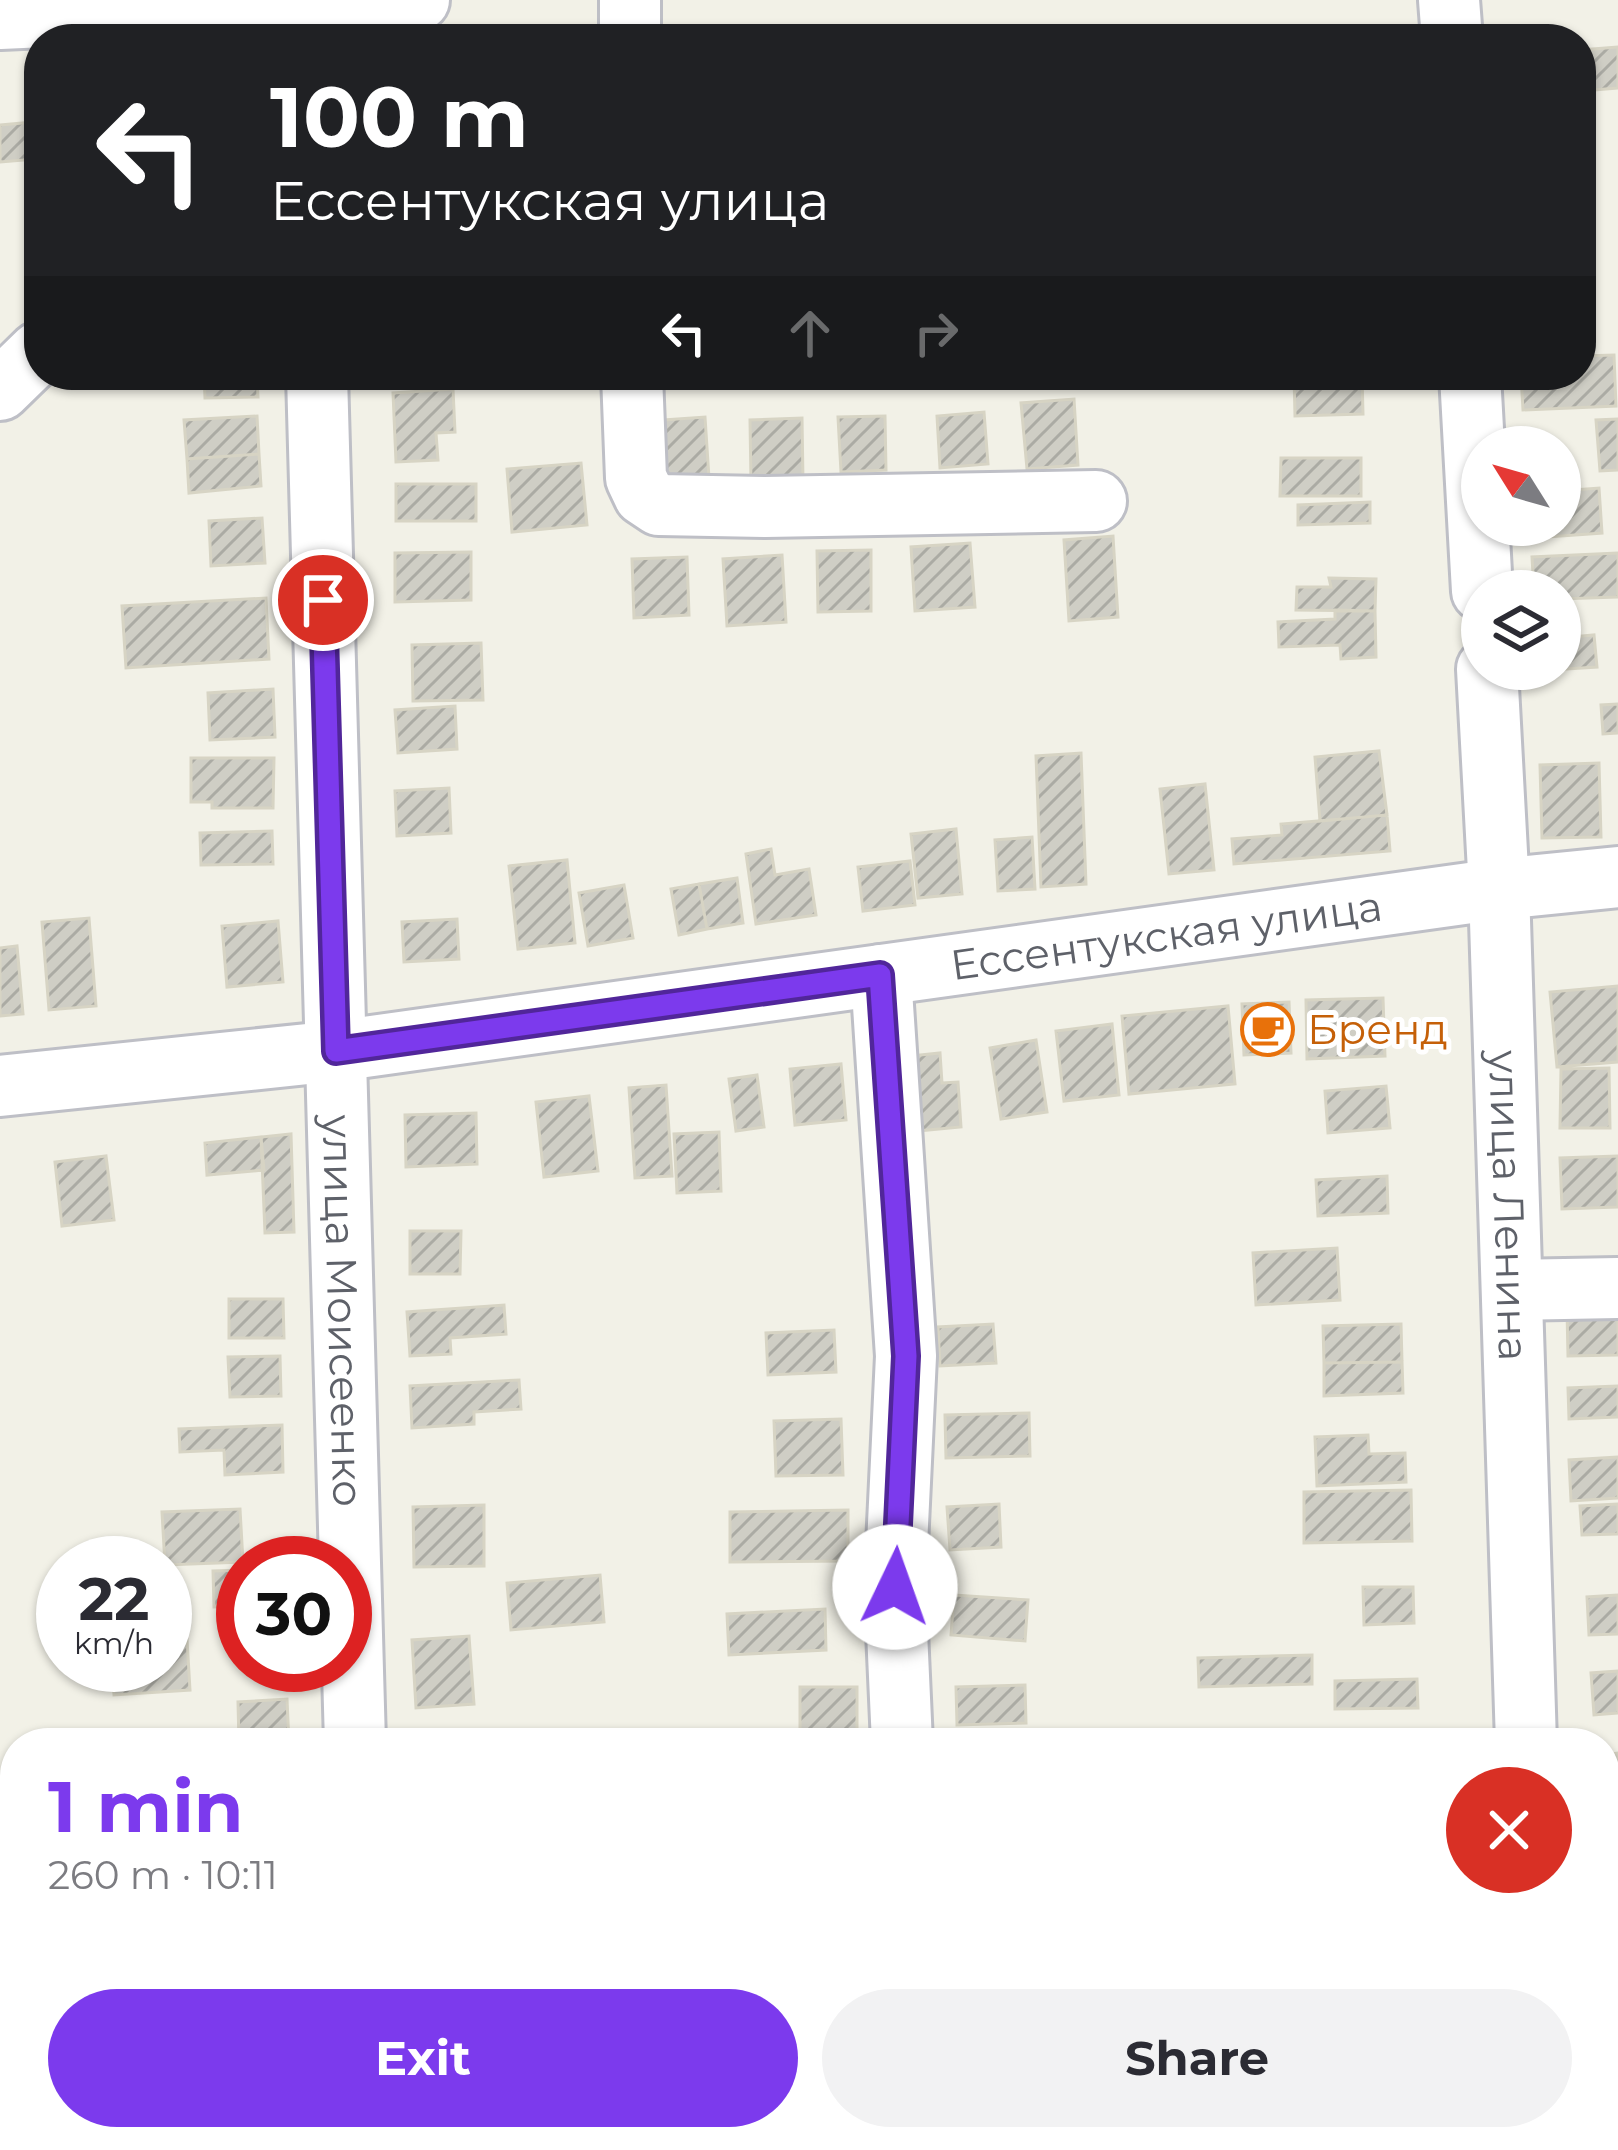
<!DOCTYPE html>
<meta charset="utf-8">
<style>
:root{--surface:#fff;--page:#f2f2f3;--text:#2b2b33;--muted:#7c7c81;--accent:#7c3aed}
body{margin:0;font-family:Montserrat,sans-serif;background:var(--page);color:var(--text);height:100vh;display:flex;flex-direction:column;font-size:45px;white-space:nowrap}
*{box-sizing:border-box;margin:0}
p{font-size:39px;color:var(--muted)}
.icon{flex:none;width:66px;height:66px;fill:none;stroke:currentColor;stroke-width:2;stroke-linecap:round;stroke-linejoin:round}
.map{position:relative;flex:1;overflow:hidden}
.side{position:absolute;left:0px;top:1728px;width:1620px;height:423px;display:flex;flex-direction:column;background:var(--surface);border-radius:48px 48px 0 0;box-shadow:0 3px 9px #0004}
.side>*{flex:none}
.banner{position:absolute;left:24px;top:24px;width:1572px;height:366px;border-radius:48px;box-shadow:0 3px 9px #0004;background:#202124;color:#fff;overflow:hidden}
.needle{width:78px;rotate:307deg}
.fabs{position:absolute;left:1461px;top:426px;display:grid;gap:24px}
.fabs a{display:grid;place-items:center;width:120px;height:120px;border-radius:50%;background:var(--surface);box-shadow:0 3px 9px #0004;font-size:60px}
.speed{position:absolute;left:36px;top:1536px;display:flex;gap:24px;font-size:60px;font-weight:700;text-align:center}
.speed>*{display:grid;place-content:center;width:156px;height:156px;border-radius:50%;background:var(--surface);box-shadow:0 3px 9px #0004;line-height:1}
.speed small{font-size:30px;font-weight:400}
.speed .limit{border:18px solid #d22;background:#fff;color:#111}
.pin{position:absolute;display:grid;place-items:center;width:102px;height:102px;color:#fff;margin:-51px;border:6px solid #fff;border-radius:50%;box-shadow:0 3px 12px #0007}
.me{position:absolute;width:132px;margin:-66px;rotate:3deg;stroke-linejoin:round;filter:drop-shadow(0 0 9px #0008)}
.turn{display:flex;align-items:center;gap:42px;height:252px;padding:0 48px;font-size:54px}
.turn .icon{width:156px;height:156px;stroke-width:2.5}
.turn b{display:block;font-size:84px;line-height:102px}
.lanes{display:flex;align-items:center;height:114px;padding:0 48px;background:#0003;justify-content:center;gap:60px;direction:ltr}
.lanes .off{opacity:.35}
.round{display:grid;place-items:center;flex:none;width:126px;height:126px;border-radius:63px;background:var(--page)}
.head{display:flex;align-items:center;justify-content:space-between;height:204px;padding:0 48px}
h1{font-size:72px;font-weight:700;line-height:90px;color:var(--accent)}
.primary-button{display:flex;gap:24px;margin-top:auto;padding:24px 48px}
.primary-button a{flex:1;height:138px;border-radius:72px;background:var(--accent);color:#fff;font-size:48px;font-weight:700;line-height:138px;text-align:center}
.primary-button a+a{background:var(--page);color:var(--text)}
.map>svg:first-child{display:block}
.building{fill:url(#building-hatch);stroke:#d7d4c4;stroke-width:3}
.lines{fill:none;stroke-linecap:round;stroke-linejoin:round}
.minor-casing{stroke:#bebfc6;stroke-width:66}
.minor{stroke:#fff;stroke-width:60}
.route-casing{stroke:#51269a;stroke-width:30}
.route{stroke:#7c3aed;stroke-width:21}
.labels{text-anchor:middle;stroke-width:10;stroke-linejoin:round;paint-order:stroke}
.street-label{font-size:42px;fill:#5e6169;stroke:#fff}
.food-label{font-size:42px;fill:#c56008;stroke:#fff;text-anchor:start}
</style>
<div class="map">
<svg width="1618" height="2150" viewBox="0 0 1618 2150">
<defs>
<pattern id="building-hatch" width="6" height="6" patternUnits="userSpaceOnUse" patternTransform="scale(3)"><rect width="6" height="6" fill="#cfcec5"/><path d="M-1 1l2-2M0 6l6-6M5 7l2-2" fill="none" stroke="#ababa4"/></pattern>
</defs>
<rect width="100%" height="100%" fill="#f2f1e7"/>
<path class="building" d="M 1618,47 L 1618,88 L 1581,91 L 1581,50 Z
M 34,122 L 37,159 L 0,162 L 0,125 Z
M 1581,204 L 1586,256 L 1581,256 Z
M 1581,282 L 1586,282 L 1588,325 L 1581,325 Z
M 1614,355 L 1616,406 L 1523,410 L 1521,375 L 1581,375 L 1581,356 Z
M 204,375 L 257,375 L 258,397 L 205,398 Z
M 393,375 L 471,375 L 471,384 L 393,386 Z
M 1294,375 L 1362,375 L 1363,414 L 1295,416 Z
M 453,389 L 455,432 L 436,433 L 438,460 L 396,462 L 393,393 Z
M 1074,399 L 1078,465 L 1027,469 L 1021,403 Z
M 984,412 L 988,464 L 940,468 L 937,416 Z
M 257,416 L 259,454 L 187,459 L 184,420 Z
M 885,416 L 886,470 L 841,472 L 838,417 Z
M 705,417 L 709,478 L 654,481 L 650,421 Z
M 802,418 L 803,481 L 751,482 L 750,420 Z
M 1618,419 L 1618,470 L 1600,471 L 1596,420 Z
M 259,454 L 261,486 L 189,493 L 187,459 Z
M 1281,458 L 1361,458 L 1361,496 L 1280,496 Z
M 581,463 L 587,525 L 512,532 L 507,469 Z
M 396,484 L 476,484 L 476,521 L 396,521 Z
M 1599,488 L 1602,533 L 1534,538 L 1533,525 L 1560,525 L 1560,491 Z
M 1370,502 L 1370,523 L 1298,525 L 1298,505 Z
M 262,518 L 265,563 L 211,566 L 209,521 Z
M 1113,536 L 1118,617 L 1069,621 L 1064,540 Z
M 970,543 L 975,607 L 915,611 L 911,547 Z
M 871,550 L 871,611 L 818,612 L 817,551 Z
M 471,552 L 471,600 L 395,602 L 395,553 Z
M 1618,553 L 1618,597 L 1560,599 L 1560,591 L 1534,591 L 1532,557 Z
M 782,555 L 786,622 L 727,626 L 723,559 Z
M 687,557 L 689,615 L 634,618 L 632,559 Z
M 1329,578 L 1376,579 L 1375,611 L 1296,610 L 1297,587 L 1331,587 Z
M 266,598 L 269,659 L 126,668 L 122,606 Z
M 1335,610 L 1375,611 L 1376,657 L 1341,659 L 1340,645 L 1279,647 L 1278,622 L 1335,619 Z
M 1594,635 L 1597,667 L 1534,671 L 1560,669 L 1560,638 Z
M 481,643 L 483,700 L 413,701 L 412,645 Z
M 273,689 L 275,737 L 210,740 L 208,693 Z
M 1618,704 L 1618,733 L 1603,734 L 1601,705 Z
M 455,706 L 457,749 L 398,753 L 395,710 Z
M 1379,751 L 1387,815 L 1320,821 L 1315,757 Z
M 1081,753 L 1086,884 L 1041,887 L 1036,756 Z
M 191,758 L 274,758 L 273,808 L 212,808 L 212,802 L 191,802 Z
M 1599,763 L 1601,837 L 1542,838 L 1540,765 Z
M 1205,784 L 1214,870 L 1169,874 L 1160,789 Z
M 449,788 L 451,833 L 397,836 L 395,791 Z
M 1387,815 L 1390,851 L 1234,864 L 1232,839 L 1282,835 L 1281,824 Z
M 956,829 L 962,894 L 918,898 L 911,834 Z
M 272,831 L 273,864 L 201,865 L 200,833 Z
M 1032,837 L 1035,889 L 998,891 L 995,840 Z
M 771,849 L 775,875 L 809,869 L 816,915 L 756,924 L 746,854 Z
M 567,860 L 575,943 L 518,949 L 509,866 Z
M 910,861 L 915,905 L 863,911 L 858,867 Z
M 737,878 L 743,923 L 707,929 L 699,884 Z
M 699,884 L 707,929 L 679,935 L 671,889 Z
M 624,885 L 633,938 L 588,946 L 579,893 Z
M 89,918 L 96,1006 L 49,1010 L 42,922 Z
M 457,919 L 459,959 L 404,962 L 402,922 Z
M 278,921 L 283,982 L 227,987 L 222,926 Z
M 17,946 L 23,1014 L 0,1016 L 0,948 Z
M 1618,986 L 1618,1062 L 1557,1067 L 1550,992 Z
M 1383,998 L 1385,1056 L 1307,1059 L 1306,1000 Z
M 1289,1002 L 1291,1053 L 1244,1055 L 1242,1004 Z
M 1228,1006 L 1235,1084 L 1129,1094 L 1122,1016 Z
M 1112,1024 L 1119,1095 L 1064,1101 L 1056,1031 Z
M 1036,1040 L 1047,1112 L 1001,1119 L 990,1048 Z
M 940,1053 L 942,1083 L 958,1082 L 961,1127 L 917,1131 L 910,1056 Z
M 841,1064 L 846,1120 L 795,1125 L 790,1069 Z
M 1609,1068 L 1610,1128 L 1560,1128 L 1561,1069 Z
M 757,1075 L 764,1127 L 736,1131 L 729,1079 Z
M 666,1085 L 672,1176 L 635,1178 L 629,1088 Z
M 1386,1086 L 1390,1128 L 1328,1133 L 1325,1091 Z
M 589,1096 L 598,1171 L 544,1177 L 536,1102 Z
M 476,1113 L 477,1164 L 406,1167 L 405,1115 Z
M 719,1132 L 721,1191 L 677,1193 L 674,1134 Z
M 291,1134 L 294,1232 L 265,1233 L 261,1137 Z
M 261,1137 L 264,1170 L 207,1175 L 205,1143 Z
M 106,1156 L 114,1220 L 62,1226 L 55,1162 Z
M 1618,1156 L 1618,1207 L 1562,1209 L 1560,1158 Z
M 1387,1176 L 1388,1213 L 1318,1216 L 1316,1180 Z
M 410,1231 L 461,1231 L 460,1274 L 410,1274 Z
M 1337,1248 L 1340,1300 L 1256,1305 L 1253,1253 Z
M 229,1299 L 283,1299 L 284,1338 L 229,1338 Z
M 504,1305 L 506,1334 L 450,1338 L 451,1354 L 410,1356 L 407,1312 Z
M 1618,1309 L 1618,1355 L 1568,1356 L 1567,1310 Z
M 993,1324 L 996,1363 L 940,1366 L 938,1327 Z
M 1401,1324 L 1402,1362 L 1324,1363 L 1323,1326 Z
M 834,1330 L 836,1372 L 768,1375 L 766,1333 Z
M 280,1356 L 281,1396 L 230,1397 L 228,1357 Z
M 1402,1362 L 1403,1393 L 1324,1396 L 1324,1363 Z
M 519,1380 L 521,1409 L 474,1412 L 474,1424 L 412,1428 L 410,1386 Z
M 1618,1386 L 1618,1417 L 1569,1419 L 1568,1388 Z
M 1029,1413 L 1030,1456 L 946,1458 L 945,1415 Z
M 841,1419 L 843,1475 L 776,1476 L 774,1421 Z
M 282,1425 L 283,1472 L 225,1475 L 224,1450 L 180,1452 L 179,1429 Z
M 1368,1435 L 1369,1454 L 1405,1453 L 1406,1482 L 1317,1486 L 1315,1437 Z
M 1618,1457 L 1618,1498 L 1571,1501 L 1569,1460 Z
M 1411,1490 L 1412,1541 L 1304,1543 L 1304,1492 Z
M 999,1504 L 1001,1547 L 950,1550 L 947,1507 Z
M 1618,1504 L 1618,1534 L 1582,1535 L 1580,1506 Z
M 484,1505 L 484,1566 L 414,1567 L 413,1507 Z
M 240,1509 L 243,1562 L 165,1565 L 162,1512 Z
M 848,1510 L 848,1561 L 730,1562 L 730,1512 Z
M 243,1570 L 243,1606 L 214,1607 L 213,1571 Z
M 600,1575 L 604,1622 L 511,1630 L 507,1583 Z
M 1363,1587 L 1413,1587 L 1414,1623 L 1364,1625 Z
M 954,1595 L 1028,1600 L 1025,1641 L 951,1635 Z
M 1618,1595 L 1618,1634 L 1589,1635 L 1587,1597 Z
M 825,1609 L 826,1650 L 729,1655 L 727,1614 Z
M 469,1636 L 474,1704 L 416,1708 L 412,1640 Z
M 187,1639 L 190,1690 L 114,1695 L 112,1665 L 165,1665 L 165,1641 Z
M 1312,1655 L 1312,1684 L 1199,1687 L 1198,1658 Z
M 1618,1671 L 1618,1713 L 1594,1715 L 1591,1673 Z
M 1417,1679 L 1418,1708 L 1335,1709 L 1335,1681 Z
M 1025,1685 L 1026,1723 L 957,1725 L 956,1687 Z
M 800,1687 L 857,1687 L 857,1730 L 800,1730 Z
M 287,1699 L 289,1743 L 239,1743 L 238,1702 Z
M 473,1735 L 474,1743 L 420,1743 L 420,1737 Z
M 1365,1735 L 1417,1735 L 1417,1743 L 1365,1743 Z
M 1618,1753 L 1618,1799 L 1605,1801 L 1605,1755 Z
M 1618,1832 L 1618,1870 L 1605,1871 L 1605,1833 Z
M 1618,1902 L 1618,1950 L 1610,1951 L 1606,1903 Z
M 1614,2018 L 1618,2018 L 1618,2081 L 1615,2081 Z
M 220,2136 L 300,2136 L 301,2150 L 220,2150 Z
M 562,2136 L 611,2136 L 612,2150 L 563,2150 Z
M 943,2136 L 1001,2136 L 1002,2150 L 944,2150 Z
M 1031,2136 L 1077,2136 L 1077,2150 L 1032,2150 Z
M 1324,2136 L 1432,2136 L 1433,2140 L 1325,2150 Z"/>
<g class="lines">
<defs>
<g id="minor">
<path d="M 1449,0 L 1452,39"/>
<path d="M 0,19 L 419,0"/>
<path d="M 630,39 L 630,0"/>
<path id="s1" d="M 317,375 L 355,1743"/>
<path d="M 632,375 L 636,478 L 644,495 L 659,505 L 765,507 L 1096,501"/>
<path d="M 1470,375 L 1482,591"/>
<path d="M 0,390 L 39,352"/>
<path id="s2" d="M 1487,669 L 1499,889 L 1526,1743"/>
<path d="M 881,975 L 906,1356 L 895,1587 L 902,1743"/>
<path id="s3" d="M 0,1086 L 336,1051 L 1499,889 L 1618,877"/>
<path d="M 1512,1290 L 1618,1288"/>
<path d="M 365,2136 L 365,2150"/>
<path d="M 920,2136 L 921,2150"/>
<path d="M 1539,2136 L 1539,2150"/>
</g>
</defs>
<use href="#minor" class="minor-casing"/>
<use href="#minor" class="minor"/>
</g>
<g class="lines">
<defs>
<path id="route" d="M 323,600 L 336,1051 L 880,975 L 906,1356 L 895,1587"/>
</defs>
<use href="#route" class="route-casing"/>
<use href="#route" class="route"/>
</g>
<defs>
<symbol id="cafe-ring" viewBox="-11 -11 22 22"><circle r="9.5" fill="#fff" stroke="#e8710a" stroke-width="1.5"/><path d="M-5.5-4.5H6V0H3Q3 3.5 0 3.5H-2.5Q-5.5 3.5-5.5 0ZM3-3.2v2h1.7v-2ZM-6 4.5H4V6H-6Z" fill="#e8710a"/></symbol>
</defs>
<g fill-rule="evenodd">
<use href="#cafe-ring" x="1238" y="1000" width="59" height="59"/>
</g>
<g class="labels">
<g class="street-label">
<text dy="15" stroke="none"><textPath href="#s3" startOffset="1176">Ессентукская улица</textPath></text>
<text dy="15" stroke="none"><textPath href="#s2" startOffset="537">улица Ленина</textPath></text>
<text dy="15" stroke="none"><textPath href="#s1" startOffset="936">улица Моисеенко</textPath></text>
</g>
<g class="food-label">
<text x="1307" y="1044">Бренд</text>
</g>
</g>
</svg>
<div class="fabs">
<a><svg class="needle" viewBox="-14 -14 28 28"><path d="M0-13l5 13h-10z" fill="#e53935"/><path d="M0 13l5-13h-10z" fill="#7c7c81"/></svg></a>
<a><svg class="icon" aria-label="layers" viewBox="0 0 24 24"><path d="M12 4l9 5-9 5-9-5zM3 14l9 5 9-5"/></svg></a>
</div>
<div class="speed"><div>22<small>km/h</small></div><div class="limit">30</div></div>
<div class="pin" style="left:323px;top:600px;background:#d93025"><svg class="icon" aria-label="arrive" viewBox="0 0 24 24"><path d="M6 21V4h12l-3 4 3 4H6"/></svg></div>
<svg class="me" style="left:895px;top:1587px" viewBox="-20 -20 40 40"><circle r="19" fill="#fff"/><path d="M0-13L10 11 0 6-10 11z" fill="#7c3aed"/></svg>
<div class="banner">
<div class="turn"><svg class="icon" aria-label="left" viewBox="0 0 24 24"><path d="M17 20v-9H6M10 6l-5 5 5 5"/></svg><div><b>100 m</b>Ессентукская улица</div></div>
<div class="lanes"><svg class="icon" aria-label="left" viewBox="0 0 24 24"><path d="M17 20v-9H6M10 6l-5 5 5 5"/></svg><svg class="icon off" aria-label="ahead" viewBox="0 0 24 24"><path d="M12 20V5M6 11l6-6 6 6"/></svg><svg class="icon off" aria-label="right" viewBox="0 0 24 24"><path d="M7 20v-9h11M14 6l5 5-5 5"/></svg></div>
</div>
<section class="side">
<div class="head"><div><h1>1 min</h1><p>260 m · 10:11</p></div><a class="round" style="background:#d93025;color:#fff"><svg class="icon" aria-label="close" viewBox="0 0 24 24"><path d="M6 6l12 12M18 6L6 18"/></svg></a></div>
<div class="primary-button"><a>Exit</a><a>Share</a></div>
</section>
</div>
